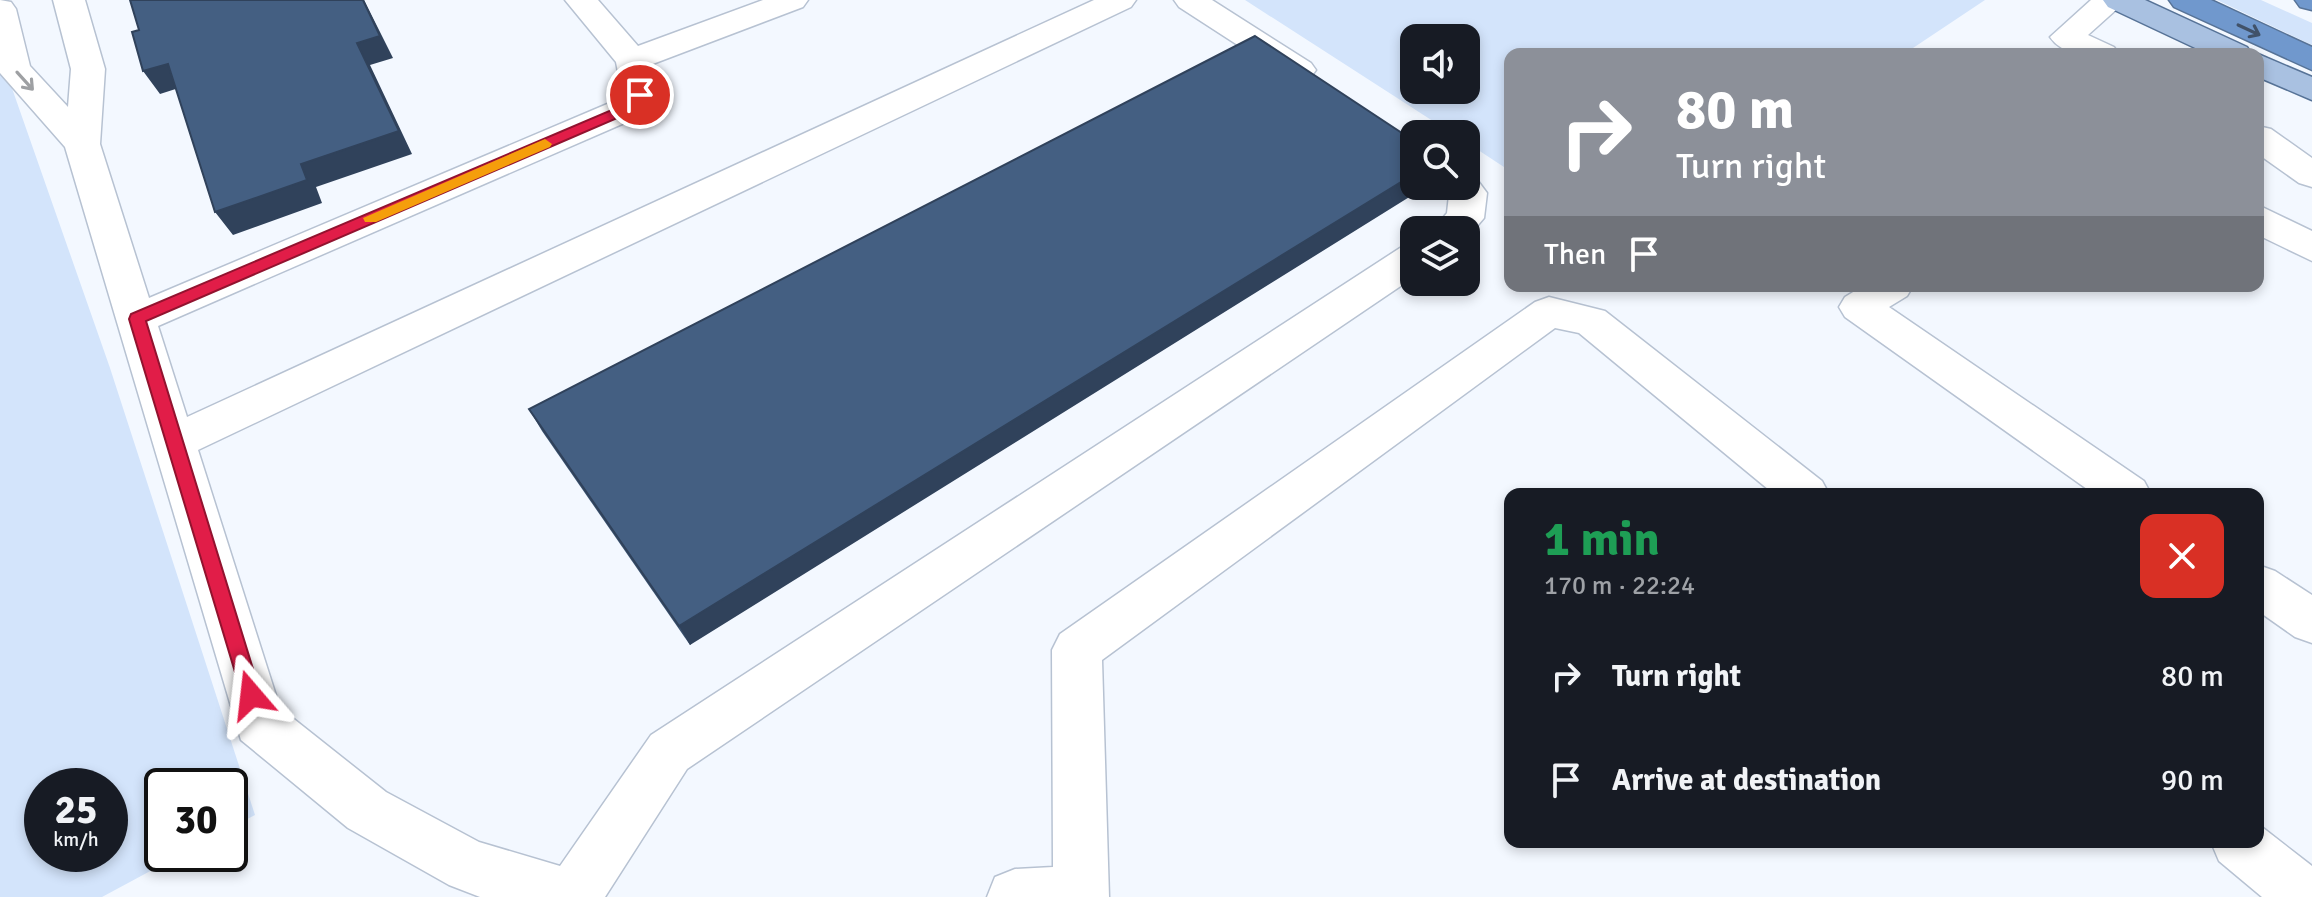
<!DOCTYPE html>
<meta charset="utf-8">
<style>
:root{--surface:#171b24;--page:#20242c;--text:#f1f3f6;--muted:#9ea1a6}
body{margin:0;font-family:Signika,sans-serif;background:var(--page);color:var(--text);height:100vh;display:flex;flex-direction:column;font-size:30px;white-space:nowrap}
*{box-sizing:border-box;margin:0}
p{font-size:26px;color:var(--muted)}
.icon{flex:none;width:44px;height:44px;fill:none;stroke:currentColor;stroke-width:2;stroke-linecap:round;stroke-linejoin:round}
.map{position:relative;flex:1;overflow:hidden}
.side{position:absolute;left:1504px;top:488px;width:760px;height:360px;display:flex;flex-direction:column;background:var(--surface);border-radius:16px;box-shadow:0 4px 12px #0003}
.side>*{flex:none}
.banner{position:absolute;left:1504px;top:48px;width:760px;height:244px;border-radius:16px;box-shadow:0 4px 12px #0003;background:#8c9099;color:#fff;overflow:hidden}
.controls{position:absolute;left:1400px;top:24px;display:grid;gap:16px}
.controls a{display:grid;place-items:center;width:80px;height:80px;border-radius:16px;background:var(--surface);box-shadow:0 4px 12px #0003;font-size:40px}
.speed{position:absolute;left:24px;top:768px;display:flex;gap:16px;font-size:40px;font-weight:700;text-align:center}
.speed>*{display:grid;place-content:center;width:104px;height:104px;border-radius:50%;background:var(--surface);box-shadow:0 4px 12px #0003;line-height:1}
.speed small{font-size:20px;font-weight:400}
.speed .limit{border:4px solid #111;border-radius:12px;background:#fff;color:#111}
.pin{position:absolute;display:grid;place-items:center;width:68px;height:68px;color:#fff;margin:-34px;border:4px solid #fff;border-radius:50%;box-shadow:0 2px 8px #0007}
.me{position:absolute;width:88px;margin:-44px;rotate:343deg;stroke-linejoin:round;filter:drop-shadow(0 0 6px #0008)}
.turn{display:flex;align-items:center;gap:28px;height:168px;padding:0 40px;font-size:36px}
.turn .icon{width:104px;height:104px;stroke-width:2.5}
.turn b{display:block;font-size:56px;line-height:68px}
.then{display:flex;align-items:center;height:76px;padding:0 40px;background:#0003;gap:16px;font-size:30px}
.round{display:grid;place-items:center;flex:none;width:84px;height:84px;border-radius:16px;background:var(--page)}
.overview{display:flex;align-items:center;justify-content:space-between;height:136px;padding:0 40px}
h1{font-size:48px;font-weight:700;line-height:60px;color:#1e9e55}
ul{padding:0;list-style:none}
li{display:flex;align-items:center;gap:24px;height:104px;padding:0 40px}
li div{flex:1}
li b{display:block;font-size:30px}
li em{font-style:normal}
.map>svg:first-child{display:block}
.green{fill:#d3e4fb;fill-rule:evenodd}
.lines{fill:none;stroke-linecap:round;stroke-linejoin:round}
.minor-casing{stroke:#b7c2d2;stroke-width:3}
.major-casing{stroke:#577397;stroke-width:3}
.highway-casing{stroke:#577397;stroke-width:3}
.minor{fill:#fff;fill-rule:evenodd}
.major{fill:#a9c1e1;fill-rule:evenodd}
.highway{fill:#7098cd;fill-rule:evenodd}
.wall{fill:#3a5270}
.shaded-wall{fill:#30425b}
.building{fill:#445f82;stroke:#30425b;stroke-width:2}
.oneway{stroke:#415269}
.oneway2{stroke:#9ea0a3}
.route{fill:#e11d48;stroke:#92132f;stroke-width:2}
.slow{fill:#f59e0b}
</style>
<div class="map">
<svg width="2312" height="897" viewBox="0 0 2312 897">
<rect width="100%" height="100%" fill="#f3f8ff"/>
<path class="green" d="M 1245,0 L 1985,0 L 1904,54 L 1510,54 L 1510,171 L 1466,142 L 1466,134 L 1453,134 ZM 1414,38 L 1466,38 L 1466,90 L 1414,90 Z
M 2217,0 L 2261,0 L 2312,23 L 2312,45 Z
M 0,54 L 110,368 L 255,815 L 230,828 L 230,786 L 162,786 L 162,854 L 182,854 L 102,897 L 0,897 ZM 42,786 L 110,786 L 110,854 L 42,854 Z"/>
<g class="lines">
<defs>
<path id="minor" d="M 0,0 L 11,2 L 16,9 L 30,66 L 68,107 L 71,69 L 53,0 L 85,0 L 105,69 L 100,144 L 149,298 L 612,102 L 622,93 L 616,62 L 565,0 L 598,0 L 638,46 L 763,0 L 808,0 L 803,7 L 650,65 L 657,95 L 636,118 L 158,326 L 187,417 L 1094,0 L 1136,0 L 1131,7 L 198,450 L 280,708 L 386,792 L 479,842 L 560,866 L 651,735 L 1400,248 L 1414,245 L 1414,277 L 687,769 L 605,897 L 480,897 L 449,885 L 348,828 L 241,740 L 65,147 L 0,73 Z
M 1174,0 L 1212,0 L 1311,63 L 1316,70 L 1311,77 L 1299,80 L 1287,77 L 1179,7 Z
M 2091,0 L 2127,0 L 2088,35 L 2114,47 L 2119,54 C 2095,54 2065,59 2050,37 Z
M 2258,126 L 2271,129 L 2312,158 L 2312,187 L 2299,183 L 2258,154 Z
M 1466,175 L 1475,177 L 1487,193 L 1484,218 L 1466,239 L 1466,230 L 1433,230 L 1447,213 L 1449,195 L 1444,186 L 1466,186 Z
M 2258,205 L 2312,231 L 2312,261 L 2258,235 Z
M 1863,286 L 1913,286 L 1907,296 L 1889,307 L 2144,481 L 2151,494 L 2094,494 L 1845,317 L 1839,307 L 1845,297 Z
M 1549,297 L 1605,311 L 1822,481 L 1829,494 L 1774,494 L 1579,333 L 1555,328 L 1102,660 L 1109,897 L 987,897 L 995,877 L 1015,869 L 1053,867 L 1052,650 L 1060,634 L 1535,302 Z
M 2258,565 L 2275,571 L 2312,595 L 2312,643 L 2295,637 L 2258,611 Z
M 2258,824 L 2312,866 L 2312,897 L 2262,897 L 2219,861 L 2211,842 L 2258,842 Z"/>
<path id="major" d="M 2103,0 L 2145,0 L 2247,47 L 2252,54 L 2208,54 L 2108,7 Z
M 2258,54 L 2312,77 L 2312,100 L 2258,77 Z"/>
<path id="highway" d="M 2169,0 L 2211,0 L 2312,47 L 2312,70 L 2174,7 Z
M 2295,0 L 2312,0 L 2312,10 L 2300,7 Z"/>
</defs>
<use href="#minor" class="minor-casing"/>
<use href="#major" class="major-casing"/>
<use href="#highway" class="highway-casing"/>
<use href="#minor" class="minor"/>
<use href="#major" class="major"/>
<use href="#highway" class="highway"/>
</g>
<path class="wall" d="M 1255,36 L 690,645 L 542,431 L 529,409 Z"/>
<path class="shaded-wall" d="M 363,0 L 364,0 L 393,58 L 370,65 L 412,154 L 316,187 L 322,203 L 233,235 L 215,212 L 301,164 L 357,43 Z
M 168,64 L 185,86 L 160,94 L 143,71 Z
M 1414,174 L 1414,186 L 1427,186 L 690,645 L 679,626 Z"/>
<path class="building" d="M 130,0 L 363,0 L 380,36 L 357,43 L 399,131 L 301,164 L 307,180 L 215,212 L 168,64 L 143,71 L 132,32 L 139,30 Z
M 1255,36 L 1414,141 L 1414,174 L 679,626 L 529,409 Z"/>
<defs><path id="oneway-shaft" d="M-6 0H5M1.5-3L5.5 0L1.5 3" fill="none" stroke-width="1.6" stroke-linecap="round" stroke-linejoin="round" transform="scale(2)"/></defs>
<use class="oneway" href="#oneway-shaft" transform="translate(2249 30) rotate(25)"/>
<use class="oneway2" href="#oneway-shaft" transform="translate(25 81) rotate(48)"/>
<path class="route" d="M 635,92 L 648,95 L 629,113 L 146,321 L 261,695 L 258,702 L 251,705 L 244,702 L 129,319 L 131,314 L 619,107 Z"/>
<path class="slow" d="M 545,139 L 552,144 L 550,147 L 376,222 L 365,222 L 363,218 Z"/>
</svg>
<div class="controls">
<a><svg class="icon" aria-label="sound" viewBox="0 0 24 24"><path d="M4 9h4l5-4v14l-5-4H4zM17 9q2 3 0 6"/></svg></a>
<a><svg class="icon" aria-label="search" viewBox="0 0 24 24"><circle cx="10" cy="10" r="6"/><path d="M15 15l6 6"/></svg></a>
<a><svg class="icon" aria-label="layers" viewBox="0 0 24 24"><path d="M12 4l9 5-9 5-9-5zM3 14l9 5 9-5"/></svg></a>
</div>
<div class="speed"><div>25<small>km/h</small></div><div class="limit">30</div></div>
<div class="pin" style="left:640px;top:95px;background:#d93025"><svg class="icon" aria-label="arrive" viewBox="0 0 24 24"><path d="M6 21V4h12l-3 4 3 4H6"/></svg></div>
<svg class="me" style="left:251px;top:695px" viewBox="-20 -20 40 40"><path d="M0-17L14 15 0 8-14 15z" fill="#e11d48" stroke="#fff" stroke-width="4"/></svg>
<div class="banner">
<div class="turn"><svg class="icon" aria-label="right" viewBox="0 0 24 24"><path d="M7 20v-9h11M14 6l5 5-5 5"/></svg><div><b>80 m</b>Turn right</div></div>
<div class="then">Then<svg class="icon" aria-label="arrive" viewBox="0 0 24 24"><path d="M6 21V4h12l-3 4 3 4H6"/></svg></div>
</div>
<section class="side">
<div class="overview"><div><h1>1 min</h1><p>170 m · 22:24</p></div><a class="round" style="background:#d93025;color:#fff"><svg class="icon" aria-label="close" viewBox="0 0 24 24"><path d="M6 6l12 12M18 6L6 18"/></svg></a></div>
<ul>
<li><svg class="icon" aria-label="right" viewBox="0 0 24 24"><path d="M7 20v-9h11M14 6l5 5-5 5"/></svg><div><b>Turn right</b></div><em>80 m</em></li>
<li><svg class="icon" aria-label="arrive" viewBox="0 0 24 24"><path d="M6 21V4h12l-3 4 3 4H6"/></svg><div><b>Arrive at destination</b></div><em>90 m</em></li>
</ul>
</section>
</div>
